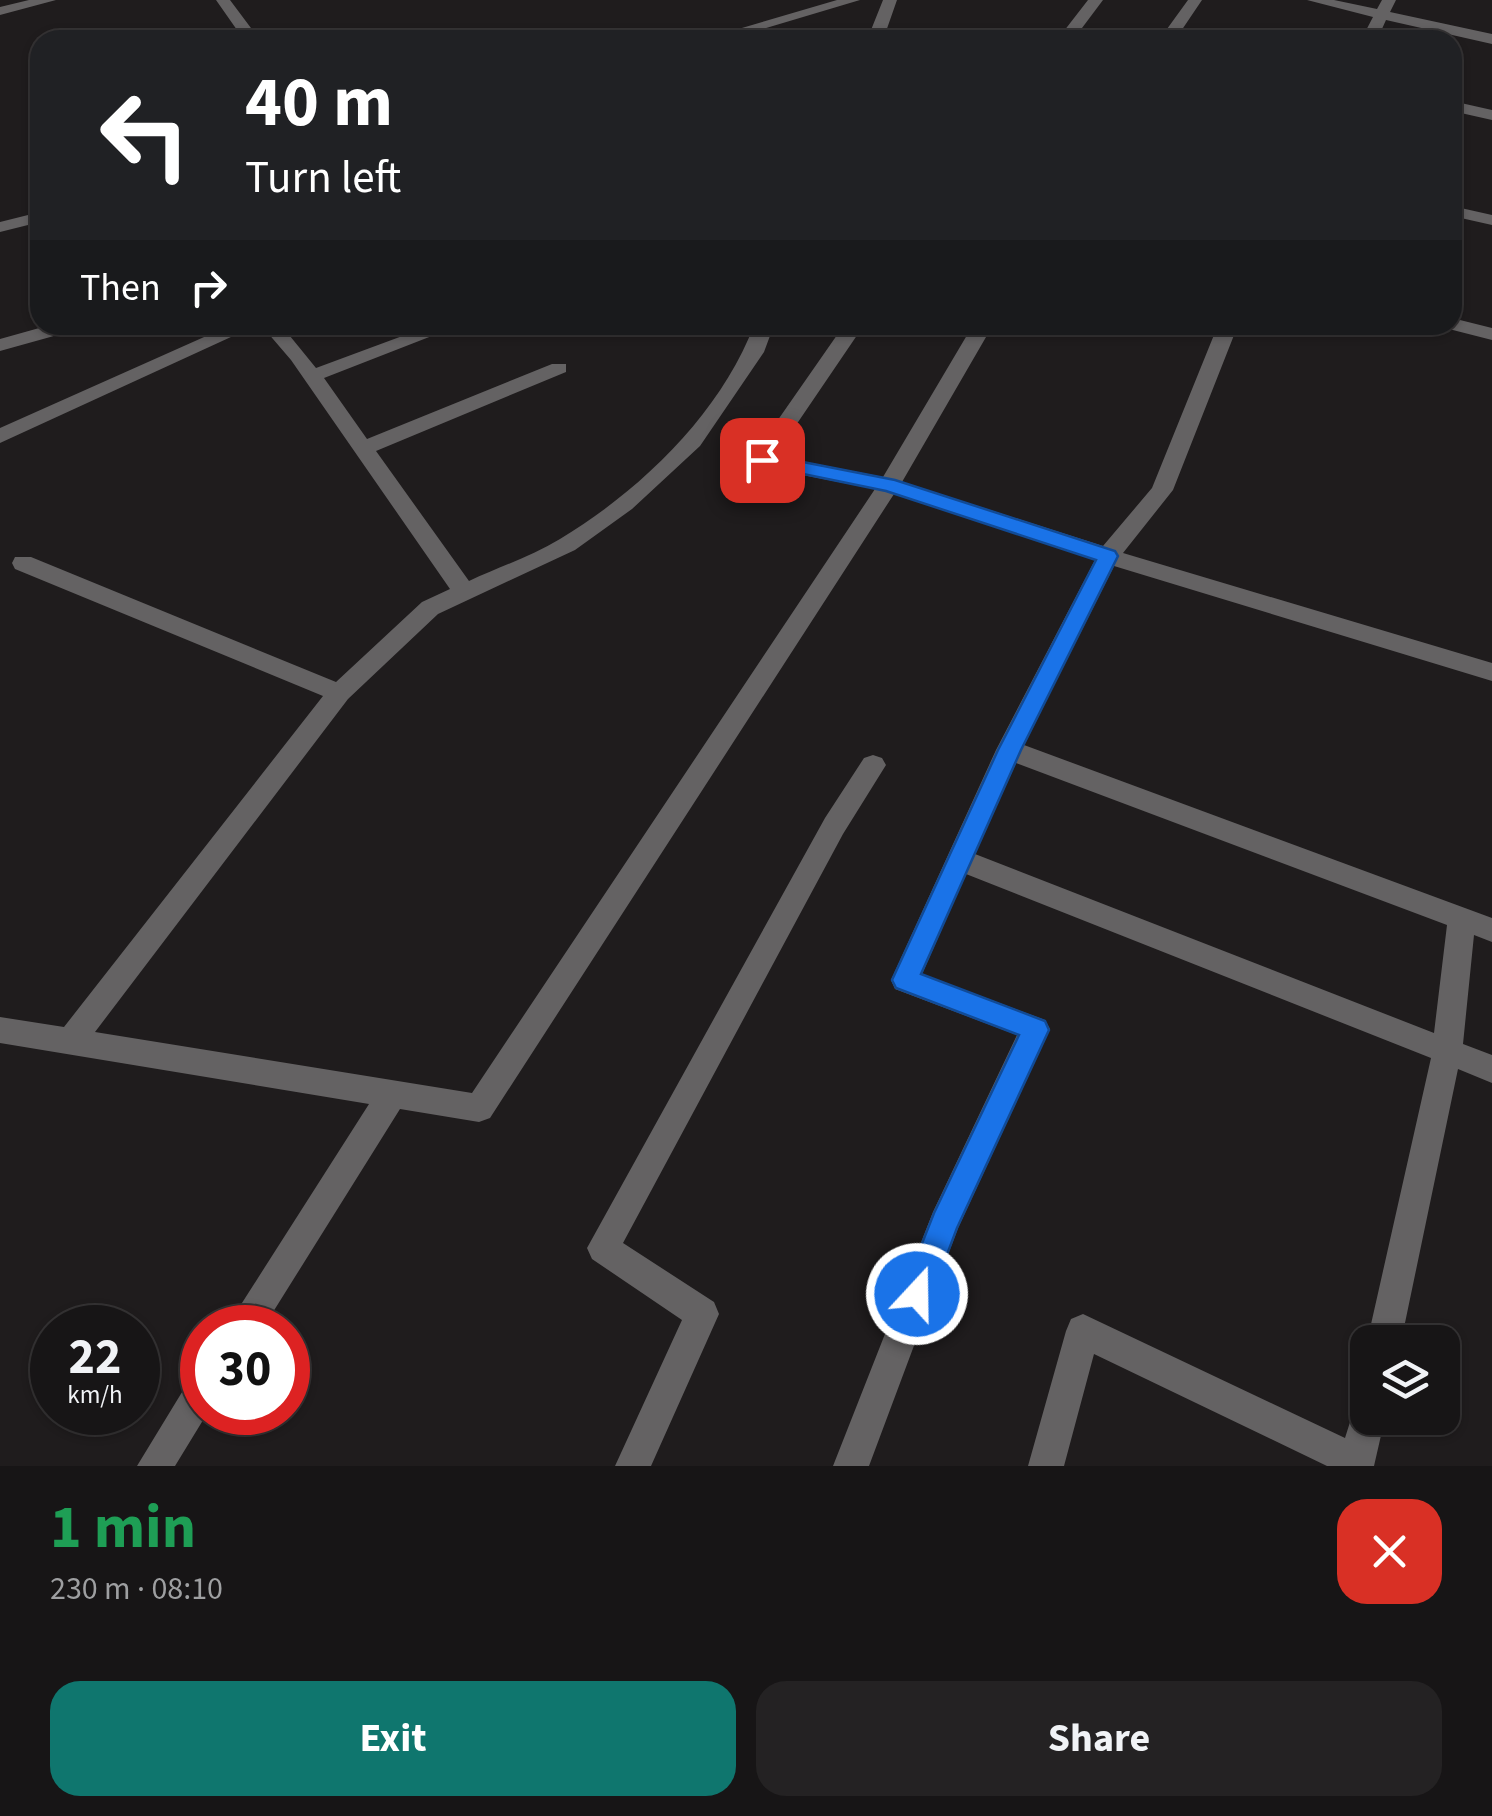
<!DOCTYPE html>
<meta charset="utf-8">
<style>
:root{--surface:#171516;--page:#242223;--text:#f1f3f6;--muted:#9e9fa1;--line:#363435;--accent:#0f766e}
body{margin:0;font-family:"Source Sans 3",sans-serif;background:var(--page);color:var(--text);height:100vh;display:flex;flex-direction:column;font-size:38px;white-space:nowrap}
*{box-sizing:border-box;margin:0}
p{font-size:32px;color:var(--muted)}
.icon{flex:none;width:55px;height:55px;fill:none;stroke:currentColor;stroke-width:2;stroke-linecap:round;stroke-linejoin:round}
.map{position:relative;height:1466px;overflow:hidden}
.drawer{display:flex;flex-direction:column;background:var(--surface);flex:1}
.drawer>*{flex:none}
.top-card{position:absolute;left:30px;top:30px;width:1432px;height:305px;border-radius:30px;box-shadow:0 2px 8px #0004,0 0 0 2px var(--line);background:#202124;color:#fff;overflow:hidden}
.fabs{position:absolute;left:1350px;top:1325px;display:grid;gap:20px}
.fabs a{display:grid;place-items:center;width:110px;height:110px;border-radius:20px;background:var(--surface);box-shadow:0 2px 8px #0004,0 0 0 2px var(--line);font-size:50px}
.speed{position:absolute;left:30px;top:1305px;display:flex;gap:20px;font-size:50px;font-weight:700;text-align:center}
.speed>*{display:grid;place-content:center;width:130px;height:130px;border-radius:50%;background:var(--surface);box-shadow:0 2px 8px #0004,0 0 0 2px var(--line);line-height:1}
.speed small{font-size:25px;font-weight:400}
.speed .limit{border:15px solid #d22;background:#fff;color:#111}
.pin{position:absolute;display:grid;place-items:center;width:85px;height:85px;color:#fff;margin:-42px;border-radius:20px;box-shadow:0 5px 15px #0006}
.me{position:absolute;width:110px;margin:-55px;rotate:21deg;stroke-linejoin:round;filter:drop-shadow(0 0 8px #0008)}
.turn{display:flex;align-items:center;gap:35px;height:210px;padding:0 50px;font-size:45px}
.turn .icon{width:130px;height:130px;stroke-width:2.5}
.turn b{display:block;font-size:70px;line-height:85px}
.then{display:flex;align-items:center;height:95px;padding:0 50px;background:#0003;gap:20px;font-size:38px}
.round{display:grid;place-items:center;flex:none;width:105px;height:105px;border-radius:30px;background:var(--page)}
.overview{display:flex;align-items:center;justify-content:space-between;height:170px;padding:0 50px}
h1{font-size:60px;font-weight:700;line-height:75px;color:#1e9e55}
.cta{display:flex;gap:20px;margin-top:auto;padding:20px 50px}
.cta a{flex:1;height:115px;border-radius:30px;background:var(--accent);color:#fff;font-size:40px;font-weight:700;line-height:115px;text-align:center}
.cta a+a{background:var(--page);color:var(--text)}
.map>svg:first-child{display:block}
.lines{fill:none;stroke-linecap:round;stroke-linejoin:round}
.minor{fill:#646263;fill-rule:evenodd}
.route{fill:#1a73e8;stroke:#114b97;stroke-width:2.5}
</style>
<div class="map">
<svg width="1492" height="1466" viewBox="0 0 1492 1466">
<rect width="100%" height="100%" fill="#1f1c1d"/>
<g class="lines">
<path class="minor" d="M 29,0 L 56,0 L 0,15 L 0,7 Z
M 216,0 L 230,0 L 260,40 L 244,40 Z
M 837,0 L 860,0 L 726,40 L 701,40 Z
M 883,0 L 897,0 L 883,40 L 867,40 Z
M 1088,0 L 1103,0 L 1073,40 L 1057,40 Z
M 1188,0 L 1202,0 L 1175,40 L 1159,40 Z
M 1307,0 L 1334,0 L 1377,9 L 1382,0 L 1396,0 L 1390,12 L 1492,34 L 1492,44 L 1386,20 L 1377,40 L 1361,40 L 1373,17 Z
M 1452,101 L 1492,110 L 1492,120 L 1452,111 Z
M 1452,206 L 1492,215 L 1492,225 L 1452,216 Z
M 40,212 L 40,222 L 0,232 L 0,222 Z
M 1452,318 L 1492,328 L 1492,340 L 1445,328 L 1443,325 L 1452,325 Z
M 50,325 L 82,325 L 79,329 L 0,351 L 0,339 Z
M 231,325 L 257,325 L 0,443 L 0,428 Z
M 261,325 L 281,325 L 316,368 L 432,325 L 460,325 L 324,378 L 367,439 L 552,364 L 566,364 L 566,372 L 376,451 L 469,581 C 499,567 532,556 560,539 C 640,491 721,413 754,325 L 774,325 L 764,352 L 700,446 L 632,509 L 575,550 L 438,614 L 348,699 L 95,1032 L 472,1093 L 875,489 L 761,467 L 750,460 L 844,325 L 864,325 L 775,456 L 883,477 L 973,325 L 993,325 L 902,482 L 1103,546 L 1152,488 L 1218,325 L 1238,325 L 1173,490 L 1123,553 L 1492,663 L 1492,681 L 1114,566 L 1024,745 L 1492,918 L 1492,942 L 1474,935 L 1463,1044 L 1492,1055 L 1492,1083 L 1458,1069 L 1401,1342 L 1367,1342 L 1431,1058 L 966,874 L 922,974 L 1045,1020 L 1050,1029 L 958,1228 L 869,1466 L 833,1466 L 933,1212 L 1017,1035 L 895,989 L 891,980 L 996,750 L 1095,560 L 894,494 L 490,1118 L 479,1122 L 400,1109 L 263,1328 L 226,1328 L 369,1104 L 0,1043 L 0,1017 L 64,1027 L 323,696 L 15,569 L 12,563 L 15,557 L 31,557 L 336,682 L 422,602 L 450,589 L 291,360 ZM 1016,763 L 1447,925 L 1434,1033 L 975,854 Z
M 873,755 L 882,758 L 886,765 L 843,834 L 623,1243 L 714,1302 L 719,1314 L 651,1466 L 615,1466 L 682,1320 L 592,1259 L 587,1248 L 825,818 L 864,758 Z
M 1083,1314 L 1345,1438 L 1356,1403 L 1368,1398 L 1368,1418 L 1385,1418 L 1374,1466 L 1327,1466 L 1094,1354 L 1064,1466 L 1028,1466 L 1066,1331 L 1071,1319 Z
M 202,1374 L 202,1412 L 208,1412 L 175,1466 L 137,1466 L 190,1379 Z"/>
</g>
<path class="route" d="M 762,454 L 895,480 L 1115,551 L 1118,556 L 1021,750 L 921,974 L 1045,1021 L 1049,1030 L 957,1228 L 928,1305 L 917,1309 L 906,1305 L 902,1294 L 934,1213 L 1019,1035 L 896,988 L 892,980 L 998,750 L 1096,560 L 886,491 L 755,464 L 752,460 Z"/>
</svg>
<div class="fabs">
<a><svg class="icon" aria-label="layers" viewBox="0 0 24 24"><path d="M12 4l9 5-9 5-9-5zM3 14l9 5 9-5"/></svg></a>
</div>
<div class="speed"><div>22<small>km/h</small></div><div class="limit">30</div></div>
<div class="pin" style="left:762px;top:460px;background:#d93025"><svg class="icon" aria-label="arrive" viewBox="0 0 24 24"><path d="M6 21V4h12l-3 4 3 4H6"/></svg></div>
<svg class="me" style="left:917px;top:1294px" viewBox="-20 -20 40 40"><circle r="17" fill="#1a73e8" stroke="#fff" stroke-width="3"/><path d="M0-11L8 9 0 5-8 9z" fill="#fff"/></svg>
<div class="top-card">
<div class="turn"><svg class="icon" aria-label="left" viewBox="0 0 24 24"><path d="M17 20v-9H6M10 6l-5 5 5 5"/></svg><div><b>40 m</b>Turn left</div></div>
<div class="then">Then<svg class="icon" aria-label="right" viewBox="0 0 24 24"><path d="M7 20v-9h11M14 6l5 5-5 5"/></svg></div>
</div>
</div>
<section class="drawer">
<div class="overview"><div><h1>1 min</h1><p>230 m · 08:10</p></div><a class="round" style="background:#d93025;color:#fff"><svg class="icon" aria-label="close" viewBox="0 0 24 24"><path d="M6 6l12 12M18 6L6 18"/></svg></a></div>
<div class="cta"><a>Exit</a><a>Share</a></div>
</section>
